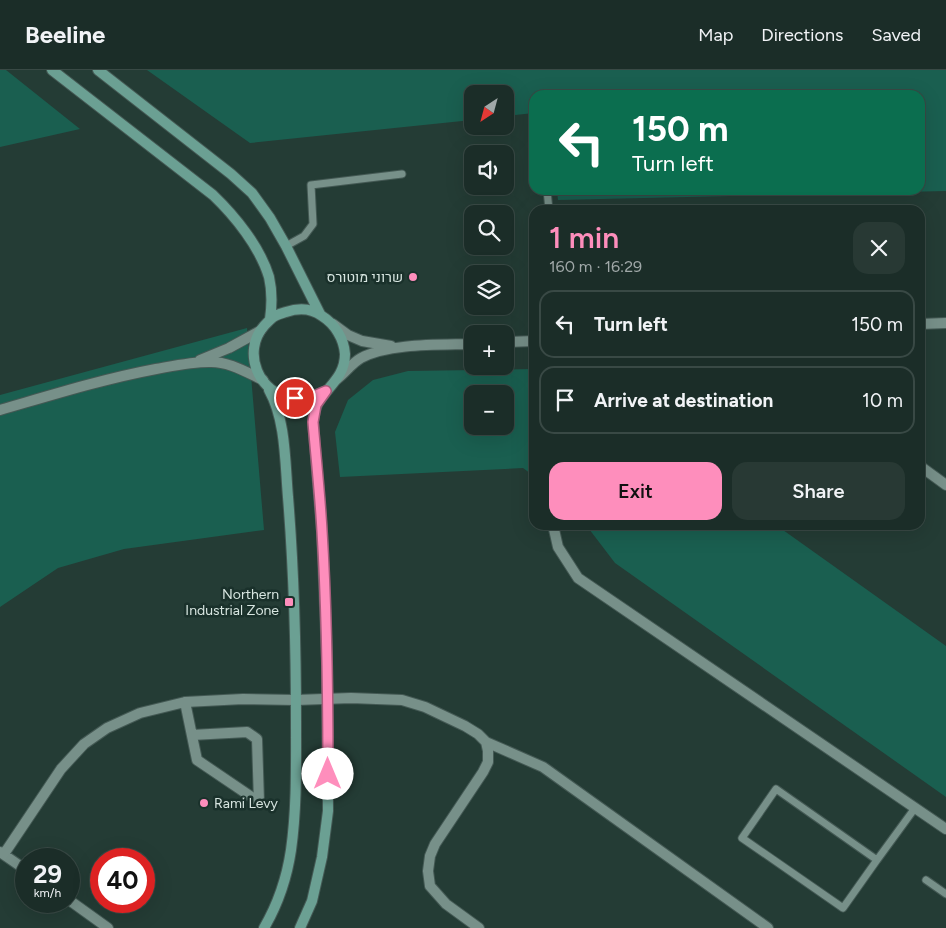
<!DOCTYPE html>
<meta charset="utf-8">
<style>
:root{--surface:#1b2d28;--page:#283934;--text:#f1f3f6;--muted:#a0a8a8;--line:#394945;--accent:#fe8ebc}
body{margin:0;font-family:Figtree,Heebo,sans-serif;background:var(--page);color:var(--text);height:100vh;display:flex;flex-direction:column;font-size:19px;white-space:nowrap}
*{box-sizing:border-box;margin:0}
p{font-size:16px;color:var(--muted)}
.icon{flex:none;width:28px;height:28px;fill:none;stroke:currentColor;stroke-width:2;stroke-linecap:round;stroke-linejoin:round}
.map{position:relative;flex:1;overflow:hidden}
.panel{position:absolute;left:529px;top:135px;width:396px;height:325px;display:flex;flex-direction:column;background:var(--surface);border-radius:15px;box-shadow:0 5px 20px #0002,0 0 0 1px var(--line)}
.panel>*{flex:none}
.top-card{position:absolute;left:529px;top:20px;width:396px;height:105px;border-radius:15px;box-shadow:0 5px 20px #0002,0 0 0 1px var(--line);background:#0b6e4f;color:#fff;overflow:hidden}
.needle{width:32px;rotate:216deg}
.buttons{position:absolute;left:464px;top:15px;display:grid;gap:10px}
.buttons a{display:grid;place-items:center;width:50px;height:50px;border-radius:10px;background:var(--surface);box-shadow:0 5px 20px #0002,0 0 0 1px var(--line);font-size:25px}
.speed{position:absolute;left:15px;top:778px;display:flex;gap:10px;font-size:25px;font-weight:700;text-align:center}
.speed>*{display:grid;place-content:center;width:65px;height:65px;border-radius:50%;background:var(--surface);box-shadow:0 5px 20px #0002,0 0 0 1px var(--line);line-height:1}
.speed small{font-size:12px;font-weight:400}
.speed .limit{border:8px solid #d22;background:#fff;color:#111}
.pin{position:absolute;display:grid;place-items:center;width:42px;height:42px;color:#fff;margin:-21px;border:2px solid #fff;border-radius:50%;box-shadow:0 1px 5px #0007}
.me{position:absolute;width:55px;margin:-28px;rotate:0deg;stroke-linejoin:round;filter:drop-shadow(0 0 4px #0008)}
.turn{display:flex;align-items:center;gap:18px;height:105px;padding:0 20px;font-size:22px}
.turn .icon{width:65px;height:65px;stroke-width:2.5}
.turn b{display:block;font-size:35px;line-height:42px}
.round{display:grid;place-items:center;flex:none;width:52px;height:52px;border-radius:15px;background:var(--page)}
.summary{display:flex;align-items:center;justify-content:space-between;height:85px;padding:0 20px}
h1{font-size:30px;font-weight:600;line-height:38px;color:var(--accent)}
.cta{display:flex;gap:10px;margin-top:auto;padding:10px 20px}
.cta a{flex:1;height:58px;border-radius:15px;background:var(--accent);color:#111;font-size:20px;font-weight:600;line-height:58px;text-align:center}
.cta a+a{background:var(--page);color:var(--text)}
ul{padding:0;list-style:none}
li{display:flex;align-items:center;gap:15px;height:68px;margin:0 10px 8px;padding:0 10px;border:2px solid var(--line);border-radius:15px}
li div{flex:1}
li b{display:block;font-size:19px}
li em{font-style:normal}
header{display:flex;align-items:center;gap:30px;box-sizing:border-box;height:70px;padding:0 25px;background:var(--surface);border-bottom:1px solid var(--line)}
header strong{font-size:24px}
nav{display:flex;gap:28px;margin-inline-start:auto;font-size:18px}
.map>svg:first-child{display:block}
.green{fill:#1a5f50;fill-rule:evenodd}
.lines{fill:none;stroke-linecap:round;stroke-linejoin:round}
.lane-casing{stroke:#445954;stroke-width:9}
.street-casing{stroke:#445954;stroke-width:12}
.secondary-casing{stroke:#445954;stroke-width:12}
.lane{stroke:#779089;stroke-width:7}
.street{stroke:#779089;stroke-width:10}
.secondary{stroke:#6ba093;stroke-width:10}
.route-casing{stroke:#a55c7a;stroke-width:12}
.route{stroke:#fe8ebc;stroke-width:9}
.poi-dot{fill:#fe8ebc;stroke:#1a312b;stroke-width:2}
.labels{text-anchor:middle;stroke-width:5;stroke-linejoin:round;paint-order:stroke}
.poi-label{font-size:14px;fill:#d7e5e0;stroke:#1a312b;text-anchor:end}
</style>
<header>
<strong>Beeline</strong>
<nav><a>Map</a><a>Directions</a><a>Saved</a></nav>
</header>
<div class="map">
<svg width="946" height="858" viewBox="0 0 946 858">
<rect width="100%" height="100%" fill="#243c35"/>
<path class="green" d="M 0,0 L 6,0 L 80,59 L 0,77 Z
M 147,0 L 946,0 L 946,121 L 558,130 L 557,120 L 920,120 L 920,25 L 534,25 L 534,43 L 505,46 L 505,24 L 472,24 L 472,50 L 250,73 Z
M 247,258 L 264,460 L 124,479 L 58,498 L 0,537 L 0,325 Z
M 534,299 L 534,406 L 523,398 L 340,407 L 335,362 L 348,330 L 373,310 L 408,301 ZM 472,324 L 505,324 L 505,356 L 472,356 Z
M 586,455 L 776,455 L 946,576 L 946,727 L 615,493 Z"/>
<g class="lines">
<defs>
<path id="lane" d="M 547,120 L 549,140
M 286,176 L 304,166 L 313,154 L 311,115 L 402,104
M 776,719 L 877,790 L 843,838 L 742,768 Z
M 877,790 L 915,738
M 926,810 L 946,824"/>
<path id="street" d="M 333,254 L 348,265 L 362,271 L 391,276
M 920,254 L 946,253
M 505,272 L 534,271
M 200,290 L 229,278 L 260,261
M 337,309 C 345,303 352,293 361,288 C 389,273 440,275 472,274
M 0,340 C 52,325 103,309 156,299 C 173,296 191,292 209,292 C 228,291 246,302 263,310
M 920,396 L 946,415
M 553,455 L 558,477 L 578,508 L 946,759
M 185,632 L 197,690 L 259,732 L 257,669 L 247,662 L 192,665
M 486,672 L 543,697 L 768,858
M 0,782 L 26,800
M 4,784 L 61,699 L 84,674 L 107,658 L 140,643 L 185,632 L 243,629 L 296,630 L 351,628 L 402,630 L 425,637 L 465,656 L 478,664 L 486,672 L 488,681 L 488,692 L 483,702 L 435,774 L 430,786 L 428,801 L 430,816 L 446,834 L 479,858
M 69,830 L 108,858"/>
<path id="secondary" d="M 52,0 L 213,125 C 235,146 260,177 269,207 C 272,220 272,235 270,249
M 98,0 L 231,104 L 252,123 L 270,148 L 286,176 L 320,244
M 264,858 C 278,834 287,807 291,780 C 297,737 296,694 296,651 C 296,576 294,502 288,427 C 285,393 286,350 269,320
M 300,858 L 312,831 L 322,787 L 328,741 L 327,589 L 322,462 L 313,352 C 314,345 315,338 318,333 C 328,316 345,307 345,284 C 344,269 335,254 322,246 C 311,238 298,238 286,242 C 283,243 278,244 275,246 C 271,248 268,252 264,256 C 241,282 259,325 293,328 C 298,328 304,330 308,328 C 314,327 320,323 326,321"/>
</defs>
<use href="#lane" class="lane-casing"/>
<use href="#street" class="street-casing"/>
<use href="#secondary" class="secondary-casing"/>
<use href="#lane" class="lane"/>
<use href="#street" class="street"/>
<use href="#secondary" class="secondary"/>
</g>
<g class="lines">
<defs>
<path id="route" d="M 295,328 L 307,329 L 326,321 L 316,335 L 313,352 C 316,388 320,424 322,461 C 327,542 328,623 328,704"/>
</defs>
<use href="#route" class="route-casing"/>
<use href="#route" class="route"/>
</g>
<g class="poi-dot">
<circle cx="413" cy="207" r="5"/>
<rect x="284" y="527" width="10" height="10" rx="2.5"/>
<circle cx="204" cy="733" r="5"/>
</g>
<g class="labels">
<g class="poi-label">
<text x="403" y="212">שרוני מוטורס</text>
<text x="279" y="529">Northern<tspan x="279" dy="16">Industrial Zone</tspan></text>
<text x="214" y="738" text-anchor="start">Rami Levy</text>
</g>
</g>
</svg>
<div class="buttons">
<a><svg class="needle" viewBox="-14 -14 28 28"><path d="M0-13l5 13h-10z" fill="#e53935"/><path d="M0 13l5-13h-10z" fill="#a0a8a8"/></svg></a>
<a><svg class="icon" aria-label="sound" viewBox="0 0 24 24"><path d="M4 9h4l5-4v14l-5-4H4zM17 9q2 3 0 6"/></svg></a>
<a><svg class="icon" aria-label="search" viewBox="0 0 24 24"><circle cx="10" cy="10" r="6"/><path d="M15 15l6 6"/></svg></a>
<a><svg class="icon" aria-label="layers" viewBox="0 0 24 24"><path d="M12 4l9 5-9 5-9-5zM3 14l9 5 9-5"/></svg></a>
<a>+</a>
<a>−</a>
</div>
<div class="speed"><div>29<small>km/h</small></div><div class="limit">40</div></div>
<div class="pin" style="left:295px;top:328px;background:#d93025"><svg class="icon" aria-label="arrive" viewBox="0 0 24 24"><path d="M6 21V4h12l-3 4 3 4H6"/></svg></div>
<svg class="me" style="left:328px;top:704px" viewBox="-20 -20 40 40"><circle r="19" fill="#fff"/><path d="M0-13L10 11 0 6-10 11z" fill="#fe8ebc"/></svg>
<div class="top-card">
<div class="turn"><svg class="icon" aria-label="left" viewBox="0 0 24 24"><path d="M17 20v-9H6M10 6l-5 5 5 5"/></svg><div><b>150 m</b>Turn left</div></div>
</div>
<section class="panel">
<div class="summary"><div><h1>1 min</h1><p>160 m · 16:29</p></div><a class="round"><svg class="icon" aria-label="close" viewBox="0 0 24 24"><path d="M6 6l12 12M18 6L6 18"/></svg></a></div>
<ul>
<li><svg class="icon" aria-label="left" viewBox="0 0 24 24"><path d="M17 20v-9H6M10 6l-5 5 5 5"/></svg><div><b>Turn left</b></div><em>150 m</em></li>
<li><svg class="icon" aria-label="arrive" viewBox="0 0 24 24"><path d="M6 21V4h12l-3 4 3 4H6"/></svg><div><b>Arrive at destination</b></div><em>10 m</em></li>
</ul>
<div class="cta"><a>Exit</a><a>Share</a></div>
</section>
</div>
